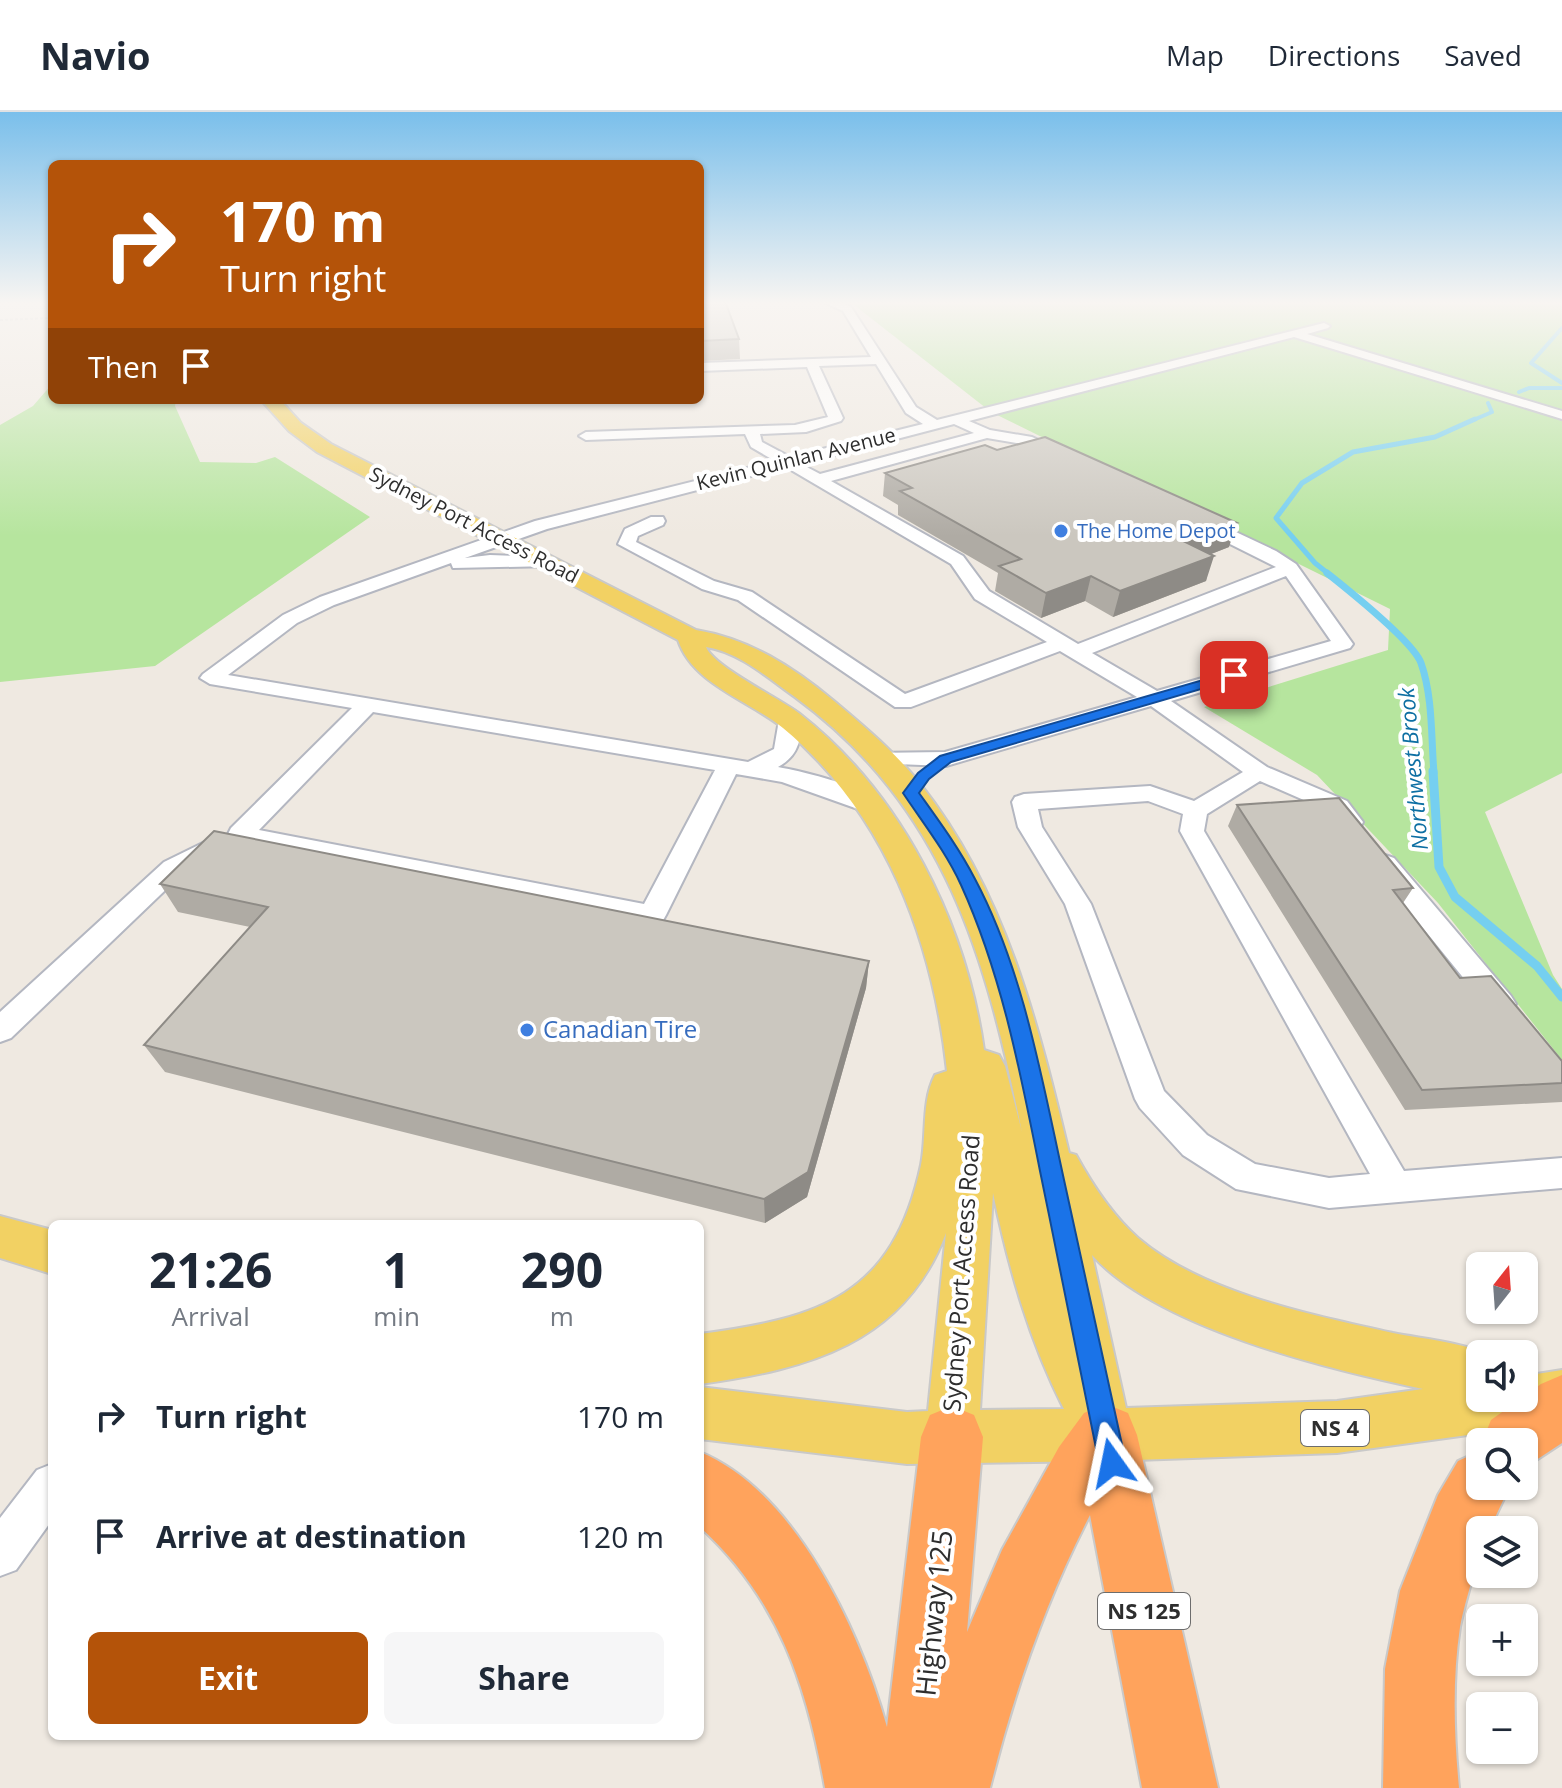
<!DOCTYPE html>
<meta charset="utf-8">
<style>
:root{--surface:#fff;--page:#f6f6f7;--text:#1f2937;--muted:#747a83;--line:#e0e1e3;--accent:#b45309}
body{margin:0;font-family:"Open Sans",sans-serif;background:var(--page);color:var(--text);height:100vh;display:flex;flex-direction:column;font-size:30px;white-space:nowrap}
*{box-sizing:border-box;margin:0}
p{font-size:26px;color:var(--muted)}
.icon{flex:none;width:44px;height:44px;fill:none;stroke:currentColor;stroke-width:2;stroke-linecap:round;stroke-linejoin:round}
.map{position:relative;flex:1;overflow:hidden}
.side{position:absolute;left:48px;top:1108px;width:656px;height:520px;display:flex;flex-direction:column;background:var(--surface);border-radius:12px;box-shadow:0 2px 6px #0004}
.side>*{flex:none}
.guide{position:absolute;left:48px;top:48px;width:656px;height:244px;border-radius:12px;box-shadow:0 2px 6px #0004;background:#b45309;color:#fff;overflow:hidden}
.needle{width:52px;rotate:17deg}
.fabs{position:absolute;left:1466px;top:1140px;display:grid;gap:16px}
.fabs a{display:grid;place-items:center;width:72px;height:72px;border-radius:12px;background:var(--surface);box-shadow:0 2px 6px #0004;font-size:40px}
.pin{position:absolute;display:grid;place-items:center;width:68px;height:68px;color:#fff;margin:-34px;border-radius:16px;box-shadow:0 4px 12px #0006}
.me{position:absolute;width:88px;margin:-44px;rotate:348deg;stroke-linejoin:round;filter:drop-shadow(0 0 6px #0008)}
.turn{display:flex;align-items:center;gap:28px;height:168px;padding:0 40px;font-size:36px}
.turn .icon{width:104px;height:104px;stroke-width:2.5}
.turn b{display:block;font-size:56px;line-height:68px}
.then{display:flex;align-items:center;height:76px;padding:0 40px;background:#0003;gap:16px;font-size:30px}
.eta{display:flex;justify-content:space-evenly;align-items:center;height:136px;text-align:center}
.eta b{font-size:48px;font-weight:700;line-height:56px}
.action{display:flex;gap:16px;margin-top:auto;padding:16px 40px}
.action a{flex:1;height:92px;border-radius:12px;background:var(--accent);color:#fff;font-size:32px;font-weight:700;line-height:92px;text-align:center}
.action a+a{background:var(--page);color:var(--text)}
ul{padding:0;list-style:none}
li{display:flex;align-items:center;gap:24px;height:120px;padding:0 40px}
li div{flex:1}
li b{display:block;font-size:30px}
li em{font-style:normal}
header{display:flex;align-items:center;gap:48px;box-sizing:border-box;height:112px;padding:0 40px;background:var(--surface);border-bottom:2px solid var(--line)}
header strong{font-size:38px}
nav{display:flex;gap:44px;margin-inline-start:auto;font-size:28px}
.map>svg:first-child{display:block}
.green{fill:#b6e59e}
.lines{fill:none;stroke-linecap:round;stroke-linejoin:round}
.stream-far3{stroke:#75cff0;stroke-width:4}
.stream-far2{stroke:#75cff0;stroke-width:5}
.stream-far1{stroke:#75cff0;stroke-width:7}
.stream{stroke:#75cff0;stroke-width:9}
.minor-casing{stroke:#b4b7c1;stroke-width:4}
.major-casing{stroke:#c9c9c9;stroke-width:4}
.highway-casing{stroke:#c9c9c9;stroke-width:4}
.path{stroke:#c9c9c9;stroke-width:2;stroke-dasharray:3 2;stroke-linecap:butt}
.minor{fill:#fff;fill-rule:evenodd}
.major{fill:#f2d163;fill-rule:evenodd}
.highway{fill:#ffa35c;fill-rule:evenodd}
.wall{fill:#afaba4}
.shaded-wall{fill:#8e8b86}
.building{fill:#cbc7bf;stroke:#8e8b86;stroke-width:2}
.route{fill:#1a73e8;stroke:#114b97;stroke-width:2}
.shop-dot{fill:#3f7fe0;stroke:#fff;stroke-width:3}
.labels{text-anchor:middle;stroke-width:8;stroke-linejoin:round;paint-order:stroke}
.far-street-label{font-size:20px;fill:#2e2e2e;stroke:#fff}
.far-shop-label{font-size:20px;fill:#366cbe;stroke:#fff;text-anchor:start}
.far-water-label{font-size:22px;font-style:italic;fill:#0d6fa3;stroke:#fff}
.shield{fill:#fff;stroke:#6d6d6d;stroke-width:2}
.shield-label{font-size:22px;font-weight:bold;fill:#2e2e2e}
.shop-label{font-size:24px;fill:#366cbe;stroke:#fff;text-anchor:start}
.street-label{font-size:24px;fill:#2e2e2e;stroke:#fff}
.near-street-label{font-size:28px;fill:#2e2e2e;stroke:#fff}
</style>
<header>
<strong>Navio</strong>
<nav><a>Map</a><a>Directions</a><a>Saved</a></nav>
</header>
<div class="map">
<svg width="1562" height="1676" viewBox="0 0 1562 1676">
<rect width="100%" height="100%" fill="#efe9e1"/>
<path class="green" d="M 849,189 L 1562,189 L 1562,661 L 1485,700 L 1553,863 L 1562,877 L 1562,948 L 1438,791 L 1317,663 L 1204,595 L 1388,538 L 1390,497 L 991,300 Z
M 52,272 L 52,288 L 176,288 L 175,294 L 200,350 L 256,351 L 275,345 L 370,405 L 155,554 L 0,570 L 0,313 L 33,294 Z"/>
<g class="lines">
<path class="stream-far3" d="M 1562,216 L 1531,251 L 1562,271
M 1519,280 L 1529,276 L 1562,276
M 1471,309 L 1492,300 L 1488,291"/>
<path class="stream-far2" d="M 1330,463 L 1315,451 L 1276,406 L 1302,371 L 1353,340 L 1435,325 L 1475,307"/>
<path class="stream-far1" d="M 1327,461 C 1347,477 1413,529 1421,551 C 1433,585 1431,626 1434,661"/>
<path class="stream" d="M 1433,659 L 1439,755 L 1455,785 L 1537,854 L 1562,885"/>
<defs>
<path id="minor" d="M 821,189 L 837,189 L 851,195 L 916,295 L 937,308 L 1324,211 L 1330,214 L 1328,216 L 1307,222 L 1562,299 L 1562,307 L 1294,225 L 969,309 L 990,318 L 1032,325 L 1067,341 L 1067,347 L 1057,347 L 1023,332 L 987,326 L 831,369 L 963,444 L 989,479 L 1078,532 L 1276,455 L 1192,413 L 1190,409 L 1192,405 L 1204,405 L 1276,439 L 1296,452 L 1353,532 L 1350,536 L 1171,589 L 1267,655 L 1347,689 L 1363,710 L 1360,716 L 1342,716 L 1329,699 L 1260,669 L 1207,702 L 1204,719 L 1404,1059 L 1562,1046 L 1562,1076 L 1329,1096 L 1236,1077 L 1183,1043 L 1140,996 L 1135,987 L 1065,792 L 1018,715 L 1012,690 L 1015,685 L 1024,682 L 1150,674 L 1194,689 L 1243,660 L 1151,594 L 946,654 L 872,651 L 869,646 L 872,641 L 945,640 L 1137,585 L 1060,539 L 911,595 L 895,595 L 738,488 L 702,477 L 618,432 L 625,417 L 651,405 L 663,405 L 665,409 L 663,413 L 638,424 L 636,430 L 714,469 L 752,480 L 905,582 L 1047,530 L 975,487 L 951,452 L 786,355 L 547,417 L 465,446 L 490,443 L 546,445 L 552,446 L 555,450 L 552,454 L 453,456 L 451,451 L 334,493 L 297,511 L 228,563 L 748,650 L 774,637 L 779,608 L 790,601 L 801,608 C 801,629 798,644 778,655 C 801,659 872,676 884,694 L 881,699 L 872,702 L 782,670 L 736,662 L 666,803 L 662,810 L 652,813 L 231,728 L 228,722 L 231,716 L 352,596 L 210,572 L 200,566 L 203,562 L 283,503 L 320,485 L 535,409 L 775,349 L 751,335 L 745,322 L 586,328 L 579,324 L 586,320 L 795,313 L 828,305 L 807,255 L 700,259 L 700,251 L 871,245 L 843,199 ZM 876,252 L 906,301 L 923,312 L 790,345 L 762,330 L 760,322 L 806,320 L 841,309 L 843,306 L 819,254 ZM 954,312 L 974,321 L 820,362 L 801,352 ZM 1286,464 L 1331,529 L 1157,579 L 1092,541 ZM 373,600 L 715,658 L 644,792 L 259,718 ZM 1148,689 L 1183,702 L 1180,719 L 1370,1062 L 1329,1066 L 1255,1052 L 1207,1023 L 1164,979 L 1091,792 L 1042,715 L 1038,697 Z
M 217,724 L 226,726 L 230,732 L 226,738 L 182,762 L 11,926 L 0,930 L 0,900 L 164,750 Z
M 1385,743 L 1394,746 L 1511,884 L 1516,892 L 1511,900 L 1501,903 L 1491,900 L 1376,758 L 1372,752 L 1376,746 Z
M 52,1352 L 52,1408 L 16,1458 L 0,1464 L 0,1406 L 37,1358 Z"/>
<path id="major" d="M 261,288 L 280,288 L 301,311 L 331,332 L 696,518 C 750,527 793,555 834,589 C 865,615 896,641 921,673 C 1005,779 1038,911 1069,1041 L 1076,1043 C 1093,1074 1112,1103 1138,1126 C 1202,1181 1312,1203 1393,1221 C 1424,1227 1459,1230 1488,1242 L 1480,1242 L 1480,1286 L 1524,1286 L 1524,1264 L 1562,1258 L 1562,1310 L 1337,1341 L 1106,1349 L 907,1352 L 700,1327 L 700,1275 L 907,1300 L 928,1299 L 946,1121 C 904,1232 808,1257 700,1272 L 700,1222 C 820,1206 893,1184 921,1053 C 927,1024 921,990 935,963 L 947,959 C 933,829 886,702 783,616 C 750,589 692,572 678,528 L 317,340 L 289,319 ZM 706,535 C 739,540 768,566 795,585 C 946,696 986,845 1022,1020 L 1005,954 L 999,943 L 984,938 C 966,811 902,682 800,602 C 779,586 714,555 706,535 ZM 993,1081 C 1009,1157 1029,1228 1064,1297 L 980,1298 ZM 1092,1143 C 1158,1216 1327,1257 1423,1277 L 1337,1289 L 1126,1296 Z
M 0,1104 L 52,1118 L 52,1162 L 0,1146 Z"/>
<path id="highway" d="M 1562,1263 L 1562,1331 L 1524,1356 L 1524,1330 L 1482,1330 L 1491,1308 L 1541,1272 Z
M 1106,1292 L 1128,1301 L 1137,1323 L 1218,1676 L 1142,1676 L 1090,1403 C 1045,1490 1014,1580 990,1676 L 825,1676 C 807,1574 779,1487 700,1415 L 700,1340 C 797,1380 860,1521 887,1615 L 921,1325 L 930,1303 L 952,1294 L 974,1303 L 983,1325 L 967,1520 L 1002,1438 L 1059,1335 L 1084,1301 Z
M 1480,1339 L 1480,1374 L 1510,1374 L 1489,1418 L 1480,1418 C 1480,1450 1466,1483 1460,1515 C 1452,1568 1454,1623 1459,1676 L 1383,1676 L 1385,1557 L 1400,1479 L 1438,1383 L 1458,1349 Z"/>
</defs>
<use href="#minor" class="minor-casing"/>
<use href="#major" class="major-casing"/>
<use href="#highway" class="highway-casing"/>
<path class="path" d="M 0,208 L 52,206"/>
<use href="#minor" class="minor"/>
<use href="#major" class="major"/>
<use href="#highway" class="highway"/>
</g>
<path class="wall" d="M 700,189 L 739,227 L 740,247 L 700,249 Z
M 885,361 L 1229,435 L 1211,442 L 1206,469 L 1113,505 L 1085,489 L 1041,506 L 995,479 L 998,461 L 898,403 L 898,393 L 883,384 Z
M 1237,693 L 1413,776 L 1403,791 L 1460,866 L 1562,949 L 1562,990 L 1405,998 L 1228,714 Z
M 160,772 L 869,849 L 866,876 L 807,1085 L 765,1111 L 165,960 L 144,933 L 250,815 L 178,800 Z"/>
<path class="shaded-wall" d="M 1237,411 L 1229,435 L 1178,455 L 1185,430 Z
M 1214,444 L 1206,469 L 1113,505 L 1120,479 Z
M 1091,464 L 1085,489 L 1041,506 L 1046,481 Z
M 869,849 L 866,876 L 807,1085 L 765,1111 L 764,1087 Z"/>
<path class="building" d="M 700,189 L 725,189 L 739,227 L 700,229 Z
M 1045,325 L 1237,411 L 1185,430 L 1214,444 L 1120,479 L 1091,464 L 1046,481 L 999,454 L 1021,447 L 900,379 L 912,376 L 885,361 L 985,333 L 997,338 Z
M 1339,686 L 1413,776 L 1393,778 L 1460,866 L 1491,864 L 1562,949 L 1562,971 L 1422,978 L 1237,693 Z
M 214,719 L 869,849 L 808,1060 L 764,1087 L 144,933 L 268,795 L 160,772 Z"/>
<linearGradient id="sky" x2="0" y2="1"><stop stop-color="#7abfeb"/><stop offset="0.45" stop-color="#f8f5f2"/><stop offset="1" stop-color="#f8f5f2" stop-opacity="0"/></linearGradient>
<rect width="1562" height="424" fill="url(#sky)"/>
<path class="route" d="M 1234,559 L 1241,563 L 1239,566 L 951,650 L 929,667 L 919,681 C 939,709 959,736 975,767 C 1025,861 1043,974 1066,1077 C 1086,1168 1106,1259 1126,1351 L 1122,1360 L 1112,1364 L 1103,1360 L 1099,1351 C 1079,1253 1060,1156 1040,1059 C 1021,963 1002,863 961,773 C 946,740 923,711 903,681 L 918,661 L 940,644 Z"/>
<g class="shop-dot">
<circle cx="1061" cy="419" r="8"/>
<circle cx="527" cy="918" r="8"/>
</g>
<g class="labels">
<g class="far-street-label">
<text transform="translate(796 347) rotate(-14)" y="7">Kevin Quinlan Avenue</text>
<text transform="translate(474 413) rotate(27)" y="7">Sydney Port Access Road</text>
</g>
<g class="far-shop-label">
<text x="1077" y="426">The Home Depot</text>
</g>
<g class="far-water-label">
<text transform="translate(1413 657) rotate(-95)" y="8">Northwest Brook</text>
</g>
<g class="shield">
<rect x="1301" y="1298" width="68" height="36" rx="6"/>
<rect x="1098" y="1481" width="92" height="36" rx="6"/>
</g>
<g class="shield-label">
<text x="1335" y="1324">NS 4</text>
<text x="1144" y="1507">NS 125</text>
</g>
<g class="shop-label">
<text x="543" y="926">Canadian Tire</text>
</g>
<g class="street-label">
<text transform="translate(962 1161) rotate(-86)" y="8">Sydney Port Access Road</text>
</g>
<g class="near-street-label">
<text transform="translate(934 1501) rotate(-84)" y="10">Highway 125</text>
</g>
</g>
</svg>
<div class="fabs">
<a><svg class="needle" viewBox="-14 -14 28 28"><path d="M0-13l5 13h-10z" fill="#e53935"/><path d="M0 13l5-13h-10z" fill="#747a83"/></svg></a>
<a><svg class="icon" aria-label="sound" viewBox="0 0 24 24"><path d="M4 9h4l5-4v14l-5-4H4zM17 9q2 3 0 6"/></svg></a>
<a><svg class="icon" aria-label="search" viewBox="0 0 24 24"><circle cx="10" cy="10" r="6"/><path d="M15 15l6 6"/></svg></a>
<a><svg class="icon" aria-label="layers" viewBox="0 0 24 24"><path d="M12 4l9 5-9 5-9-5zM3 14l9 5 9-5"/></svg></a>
<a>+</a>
<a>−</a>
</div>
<div class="pin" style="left:1234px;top:563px;background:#d93025"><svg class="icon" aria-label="arrive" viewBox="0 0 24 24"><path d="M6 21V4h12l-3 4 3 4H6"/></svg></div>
<svg class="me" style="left:1112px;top:1351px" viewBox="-20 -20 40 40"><path d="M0-17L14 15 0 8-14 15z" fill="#1a73e8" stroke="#fff" stroke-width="4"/></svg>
<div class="guide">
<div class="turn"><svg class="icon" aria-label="right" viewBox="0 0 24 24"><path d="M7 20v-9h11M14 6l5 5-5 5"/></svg><div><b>170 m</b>Turn right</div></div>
<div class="then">Then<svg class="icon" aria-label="arrive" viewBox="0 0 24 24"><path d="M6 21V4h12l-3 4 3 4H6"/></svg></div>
</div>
<section class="side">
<div class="eta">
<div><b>21:26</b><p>Arrival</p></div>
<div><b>1</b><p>min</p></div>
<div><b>290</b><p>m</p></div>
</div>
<ul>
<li><svg class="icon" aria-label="right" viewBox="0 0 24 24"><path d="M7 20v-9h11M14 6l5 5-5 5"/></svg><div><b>Turn right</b></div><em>170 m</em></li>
<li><svg class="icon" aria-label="arrive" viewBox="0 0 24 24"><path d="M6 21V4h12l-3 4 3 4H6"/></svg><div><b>Arrive at destination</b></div><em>120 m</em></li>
</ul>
<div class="action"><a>Exit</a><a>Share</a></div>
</section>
</div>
